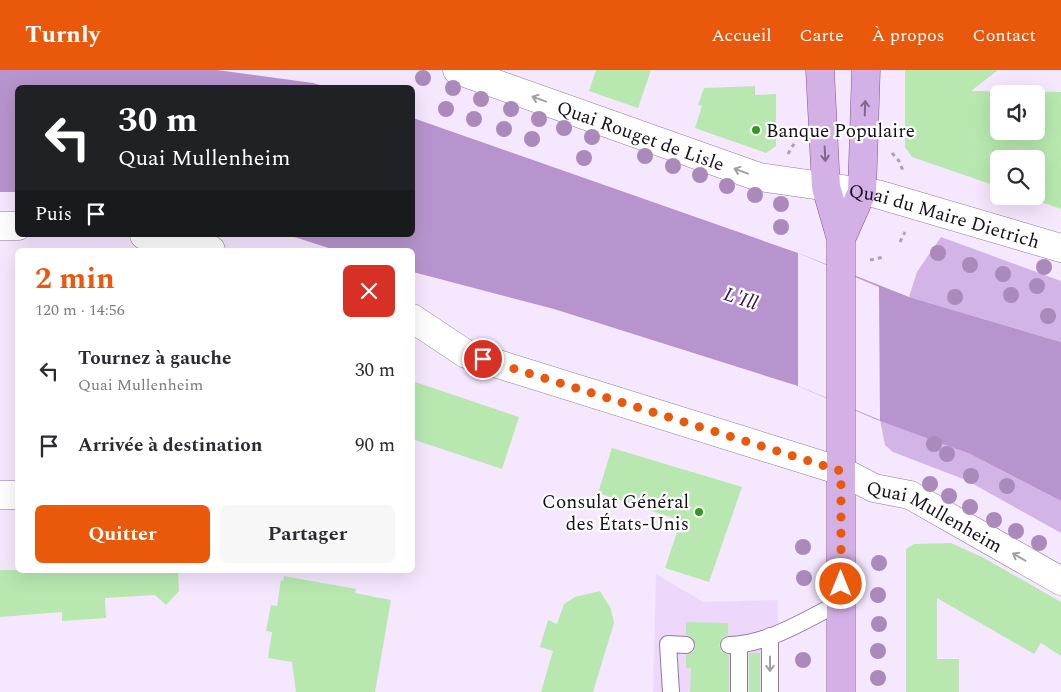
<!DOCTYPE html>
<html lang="fr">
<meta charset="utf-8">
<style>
:root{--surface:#fff;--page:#f7f7f7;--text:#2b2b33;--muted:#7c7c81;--accent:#ea580c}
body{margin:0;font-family:Spectral,serif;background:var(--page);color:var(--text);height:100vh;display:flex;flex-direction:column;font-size:19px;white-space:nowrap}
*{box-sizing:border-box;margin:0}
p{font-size:16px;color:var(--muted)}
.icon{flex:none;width:28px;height:28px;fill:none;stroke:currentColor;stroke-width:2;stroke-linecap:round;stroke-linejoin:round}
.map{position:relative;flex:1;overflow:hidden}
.details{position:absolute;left:15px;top:178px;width:400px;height:325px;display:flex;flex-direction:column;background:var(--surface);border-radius:8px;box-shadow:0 5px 20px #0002}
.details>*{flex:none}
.top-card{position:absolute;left:15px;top:15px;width:400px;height:152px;border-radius:8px;box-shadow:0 5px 20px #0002;background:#202124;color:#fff;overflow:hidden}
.tools{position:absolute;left:990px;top:15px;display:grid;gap:10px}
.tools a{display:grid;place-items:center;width:55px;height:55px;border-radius:8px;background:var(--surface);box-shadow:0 5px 20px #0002;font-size:25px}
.pin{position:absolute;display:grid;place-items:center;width:42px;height:42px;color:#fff;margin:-21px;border:2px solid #fff;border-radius:50%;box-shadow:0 1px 5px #0007}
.me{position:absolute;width:55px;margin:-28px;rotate:0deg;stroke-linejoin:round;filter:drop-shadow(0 0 4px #0008)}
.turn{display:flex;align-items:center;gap:18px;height:105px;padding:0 20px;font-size:22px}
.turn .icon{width:65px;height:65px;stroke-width:2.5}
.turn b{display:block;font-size:35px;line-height:42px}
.then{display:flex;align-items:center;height:48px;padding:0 20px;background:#0003;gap:10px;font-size:19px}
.round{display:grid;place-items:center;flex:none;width:52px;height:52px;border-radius:8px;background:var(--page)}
.head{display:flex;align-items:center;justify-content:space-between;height:85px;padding:0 20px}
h1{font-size:30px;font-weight:700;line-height:38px;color:var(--accent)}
.action{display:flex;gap:10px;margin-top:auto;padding:10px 20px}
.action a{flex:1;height:58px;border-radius:8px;background:var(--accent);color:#fff;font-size:20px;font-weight:700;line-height:58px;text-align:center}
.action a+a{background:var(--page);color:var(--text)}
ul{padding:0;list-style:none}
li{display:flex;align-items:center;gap:15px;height:75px;padding:0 20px}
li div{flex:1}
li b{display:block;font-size:19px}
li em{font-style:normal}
header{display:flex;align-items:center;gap:30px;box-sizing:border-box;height:70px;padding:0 25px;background:var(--accent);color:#fff}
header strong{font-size:24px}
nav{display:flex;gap:28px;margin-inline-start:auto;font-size:18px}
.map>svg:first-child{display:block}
.built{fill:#edd8fb}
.green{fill:#d3b4e6}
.water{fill:#b794cd}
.pier{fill:#f5e7fe}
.building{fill:#b8e8b0;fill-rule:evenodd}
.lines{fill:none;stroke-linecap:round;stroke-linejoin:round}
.lane-casing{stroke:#8d7d97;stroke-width:18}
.street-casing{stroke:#8d7d97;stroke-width:29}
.primary-casing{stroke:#7d5694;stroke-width:29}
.path{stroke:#aea3b6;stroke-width:3;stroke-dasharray:4 4;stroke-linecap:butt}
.lane{stroke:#fff;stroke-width:16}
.street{stroke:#fff;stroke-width:28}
.primary{stroke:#d3b1e6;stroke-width:28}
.tree{fill:#a98abb}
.oneway{stroke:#a19fa3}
.oneway2{stroke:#7e688a}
.route{stroke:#ea580c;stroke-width:9;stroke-dasharray:0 16.2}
.poi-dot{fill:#329820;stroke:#fff;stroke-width:2}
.labels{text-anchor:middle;stroke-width:4.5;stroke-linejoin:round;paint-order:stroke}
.poi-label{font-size:19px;fill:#150f19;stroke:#fff;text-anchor:start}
.street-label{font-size:19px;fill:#150f19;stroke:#fff}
.water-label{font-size:20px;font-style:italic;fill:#3e1054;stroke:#fff}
</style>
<header>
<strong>Turnly</strong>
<nav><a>Accueil</a><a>Carte</a><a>À propos</a><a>Contact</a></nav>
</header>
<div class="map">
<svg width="1061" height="622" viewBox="0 0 1061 622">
<rect width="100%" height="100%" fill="#f5e7fe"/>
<path class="built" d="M 656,504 L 703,532 L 778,530 L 778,622 L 653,622 Z"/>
<path class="green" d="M 941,167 L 1061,211 L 1061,272 L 909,227 L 917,202 Z
M 880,350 L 970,384 L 1061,431 L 1061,463 L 966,410 L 893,382 L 885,375 Z"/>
<path class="water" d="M 0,0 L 217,0 L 313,13 L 327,17 L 18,18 L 17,122 L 0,122 Z
M 413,48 L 798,183 L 909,227 L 1061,272 L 1061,431 L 970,384 L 875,349 L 798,316 L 554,239 L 413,202 L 412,180 L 335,180 L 288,165 L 412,165 Z"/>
<path class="pier" d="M 798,183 L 879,217 L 880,350 L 798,316 Z"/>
<path class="building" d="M 596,0 L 651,0 L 638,38 L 589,21 Z
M 905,0 L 998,0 L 971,21 L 1061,22 L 1061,139 L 1024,126 L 1036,126 L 1036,89 L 999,89 L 999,117 L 912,87 L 905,77 ZM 999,24 L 1036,24 L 1036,61 L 999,61 Z
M 755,16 L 755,25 L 776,24 L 776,76 L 766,83 L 695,58 L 702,36 L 698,35 L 704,18 Z
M 412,311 L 519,347 L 502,399 L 412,369 Z
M 612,378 L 742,417 L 709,512 L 665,498 L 680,453 L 679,450 L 598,423 Z
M 951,473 L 984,488 L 1061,532 L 1061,586 L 1041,573 L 1034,584 L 937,528 L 937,589 L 959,589 L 959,622 L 906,622 L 906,479 L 914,474 Z
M 0,500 L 178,500 L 179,521 L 166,535 L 155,525 L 105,528 L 106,548 L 62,551 L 62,542 L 0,547 Z
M 284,506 L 356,519 L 355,523 L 391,530 L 375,622 L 296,622 L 292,592 L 268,588 L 272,562 L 266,561 L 271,535 L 277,536 L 281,510 L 283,511 Z
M 600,521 L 611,539 L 614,553 L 593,622 L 541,622 L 553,581 L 540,577 L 548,550 L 557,554 L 564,534 L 575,527 Z
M 686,552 L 728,553 L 728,565 L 723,567 L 719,575 L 721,581 L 729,585 L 729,622 L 690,622 L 691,598 L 686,598 L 686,585 L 694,581 L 696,575 L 692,567 L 686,565 Z
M 749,583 L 760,583 L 760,622 L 749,622 Z"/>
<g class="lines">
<defs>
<path id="lane" d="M 729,575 C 767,575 807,549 841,532
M 671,622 L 668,574 L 686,575
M 739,622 L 739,575
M 770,622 L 770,566"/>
<g id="street">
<path id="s1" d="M 457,0 L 759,107 L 877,124 L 1061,178"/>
<path d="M 0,156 L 18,156"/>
<path d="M 144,165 L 211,180"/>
<path id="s2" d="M 412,248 L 466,284 L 841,401 L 874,418 L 910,425 L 1061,511"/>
<path d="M 0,425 L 18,425"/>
</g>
<path id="primary" d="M 820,0 L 826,117 L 841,169 L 841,622
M 841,169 L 862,122 L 866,0"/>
</defs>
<use href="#lane" class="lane-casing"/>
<use href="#street" class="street-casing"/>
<use href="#primary" class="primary-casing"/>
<path class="path" d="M 892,83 L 899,91 L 904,103
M 788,84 L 795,72
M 900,172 L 905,162
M 870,190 L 884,187"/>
<use href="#lane" class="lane"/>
<use href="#street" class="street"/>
<use href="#primary" class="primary"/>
</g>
<g class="tree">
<circle cx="423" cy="8" r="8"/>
<circle cx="453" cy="18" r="8"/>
<circle cx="481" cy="29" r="8"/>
<circle cx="446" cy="39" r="8"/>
<circle cx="511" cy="39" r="8"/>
<circle cx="474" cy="49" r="8"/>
<circle cx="539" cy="49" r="8"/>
<circle cx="564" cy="58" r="8"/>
<circle cx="504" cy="59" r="8"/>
<circle cx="592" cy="67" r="8"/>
<circle cx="532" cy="69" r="8"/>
<circle cx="645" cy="86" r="8"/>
<circle cx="584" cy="88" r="8"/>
<circle cx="673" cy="96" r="8"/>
<circle cx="700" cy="105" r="8"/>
<circle cx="727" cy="116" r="8"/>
<circle cx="755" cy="125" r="8"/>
<circle cx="781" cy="134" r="8"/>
<circle cx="781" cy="157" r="8"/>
<circle cx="938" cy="183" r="8"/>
<circle cx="970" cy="195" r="8"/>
<circle cx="1044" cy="197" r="8"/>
<circle cx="1003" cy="204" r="8"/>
<circle cx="1037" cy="216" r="8"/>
<circle cx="1011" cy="225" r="8"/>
<circle cx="955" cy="227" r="8"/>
<circle cx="1048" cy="246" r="8"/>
<circle cx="934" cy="374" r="8"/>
<circle cx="947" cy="384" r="8"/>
<circle cx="971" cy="406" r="8"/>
<circle cx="930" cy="414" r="8"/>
<circle cx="1007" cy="416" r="8"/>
<circle cx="949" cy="426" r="8"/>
<circle cx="970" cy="437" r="8"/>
<circle cx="994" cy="450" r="8"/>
<circle cx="1016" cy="461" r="8"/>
<circle cx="1039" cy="473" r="8"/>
<circle cx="803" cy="477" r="8"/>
<circle cx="879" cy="493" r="8"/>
<circle cx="804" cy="508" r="8"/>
<circle cx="878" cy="525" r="8"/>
<circle cx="879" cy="554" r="8"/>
<circle cx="878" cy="581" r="8"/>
<circle cx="803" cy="590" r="8"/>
<circle cx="878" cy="608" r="8"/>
</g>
<defs><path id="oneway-shaft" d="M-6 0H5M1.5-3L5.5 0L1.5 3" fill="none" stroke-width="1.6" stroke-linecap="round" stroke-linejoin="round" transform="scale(1.25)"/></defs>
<g class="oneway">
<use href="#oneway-shaft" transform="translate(539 29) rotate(-160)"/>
<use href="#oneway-shaft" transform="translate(741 101) rotate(-160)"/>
<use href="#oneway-shaft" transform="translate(1019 487) rotate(-150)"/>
<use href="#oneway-shaft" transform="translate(770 594) rotate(90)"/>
</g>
<g class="oneway2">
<use href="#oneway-shaft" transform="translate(865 38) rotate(-88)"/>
<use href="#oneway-shaft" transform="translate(825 84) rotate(87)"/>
</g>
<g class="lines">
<path class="route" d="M 483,289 L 841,401 L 841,514"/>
</g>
<g class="poi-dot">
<circle cx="756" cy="60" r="5"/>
<circle cx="699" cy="442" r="5"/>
</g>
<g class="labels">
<g class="poi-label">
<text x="766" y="67">Banque Populaire</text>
<text x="689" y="438" text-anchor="end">Consulat Général<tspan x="689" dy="22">des États-Unis</tspan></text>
</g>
<g class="street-label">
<text dy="7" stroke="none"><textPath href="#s1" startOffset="195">Quai Rouget de Lisle</textPath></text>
<text dy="7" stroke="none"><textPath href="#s1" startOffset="510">Quai du Maire Dietrich</textPath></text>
<text dy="7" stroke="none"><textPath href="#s2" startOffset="562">Quai Mullenheim</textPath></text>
</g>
<g class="water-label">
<text transform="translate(741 228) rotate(18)" y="7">L'Ill</text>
</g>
</g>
</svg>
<div class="tools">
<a><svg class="icon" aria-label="sound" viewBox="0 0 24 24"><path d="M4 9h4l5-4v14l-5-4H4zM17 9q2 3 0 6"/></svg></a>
<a><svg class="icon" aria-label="search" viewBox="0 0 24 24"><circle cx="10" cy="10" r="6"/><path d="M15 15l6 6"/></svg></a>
</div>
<div class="pin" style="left:483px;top:289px;background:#d93025"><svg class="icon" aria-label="arrive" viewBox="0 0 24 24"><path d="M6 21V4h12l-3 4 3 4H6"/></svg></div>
<svg class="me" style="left:841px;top:514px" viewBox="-20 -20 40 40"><circle r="17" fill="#ea580c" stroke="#fff" stroke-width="3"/><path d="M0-11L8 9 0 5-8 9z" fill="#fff"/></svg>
<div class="top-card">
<div class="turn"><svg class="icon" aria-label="left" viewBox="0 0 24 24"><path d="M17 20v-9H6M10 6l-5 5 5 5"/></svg><div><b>30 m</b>Quai Mullenheim</div></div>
<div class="then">Puis<svg class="icon" aria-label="arrive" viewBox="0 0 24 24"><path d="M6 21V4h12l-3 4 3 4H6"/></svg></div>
</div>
<section class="details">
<div class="head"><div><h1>2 min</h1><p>120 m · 14:56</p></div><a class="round" style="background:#d93025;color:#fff"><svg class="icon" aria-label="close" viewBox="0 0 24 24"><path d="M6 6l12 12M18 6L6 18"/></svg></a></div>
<ul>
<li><svg class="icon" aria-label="left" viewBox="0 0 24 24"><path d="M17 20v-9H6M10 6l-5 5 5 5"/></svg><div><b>Tournez à gauche</b><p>Quai Mullenheim</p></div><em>30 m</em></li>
<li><svg class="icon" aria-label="arrive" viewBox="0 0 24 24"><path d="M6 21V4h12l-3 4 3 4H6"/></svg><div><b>Arrivée à destination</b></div><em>90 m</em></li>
</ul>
<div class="action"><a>Quitter</a><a>Partager</a></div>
</section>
</div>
